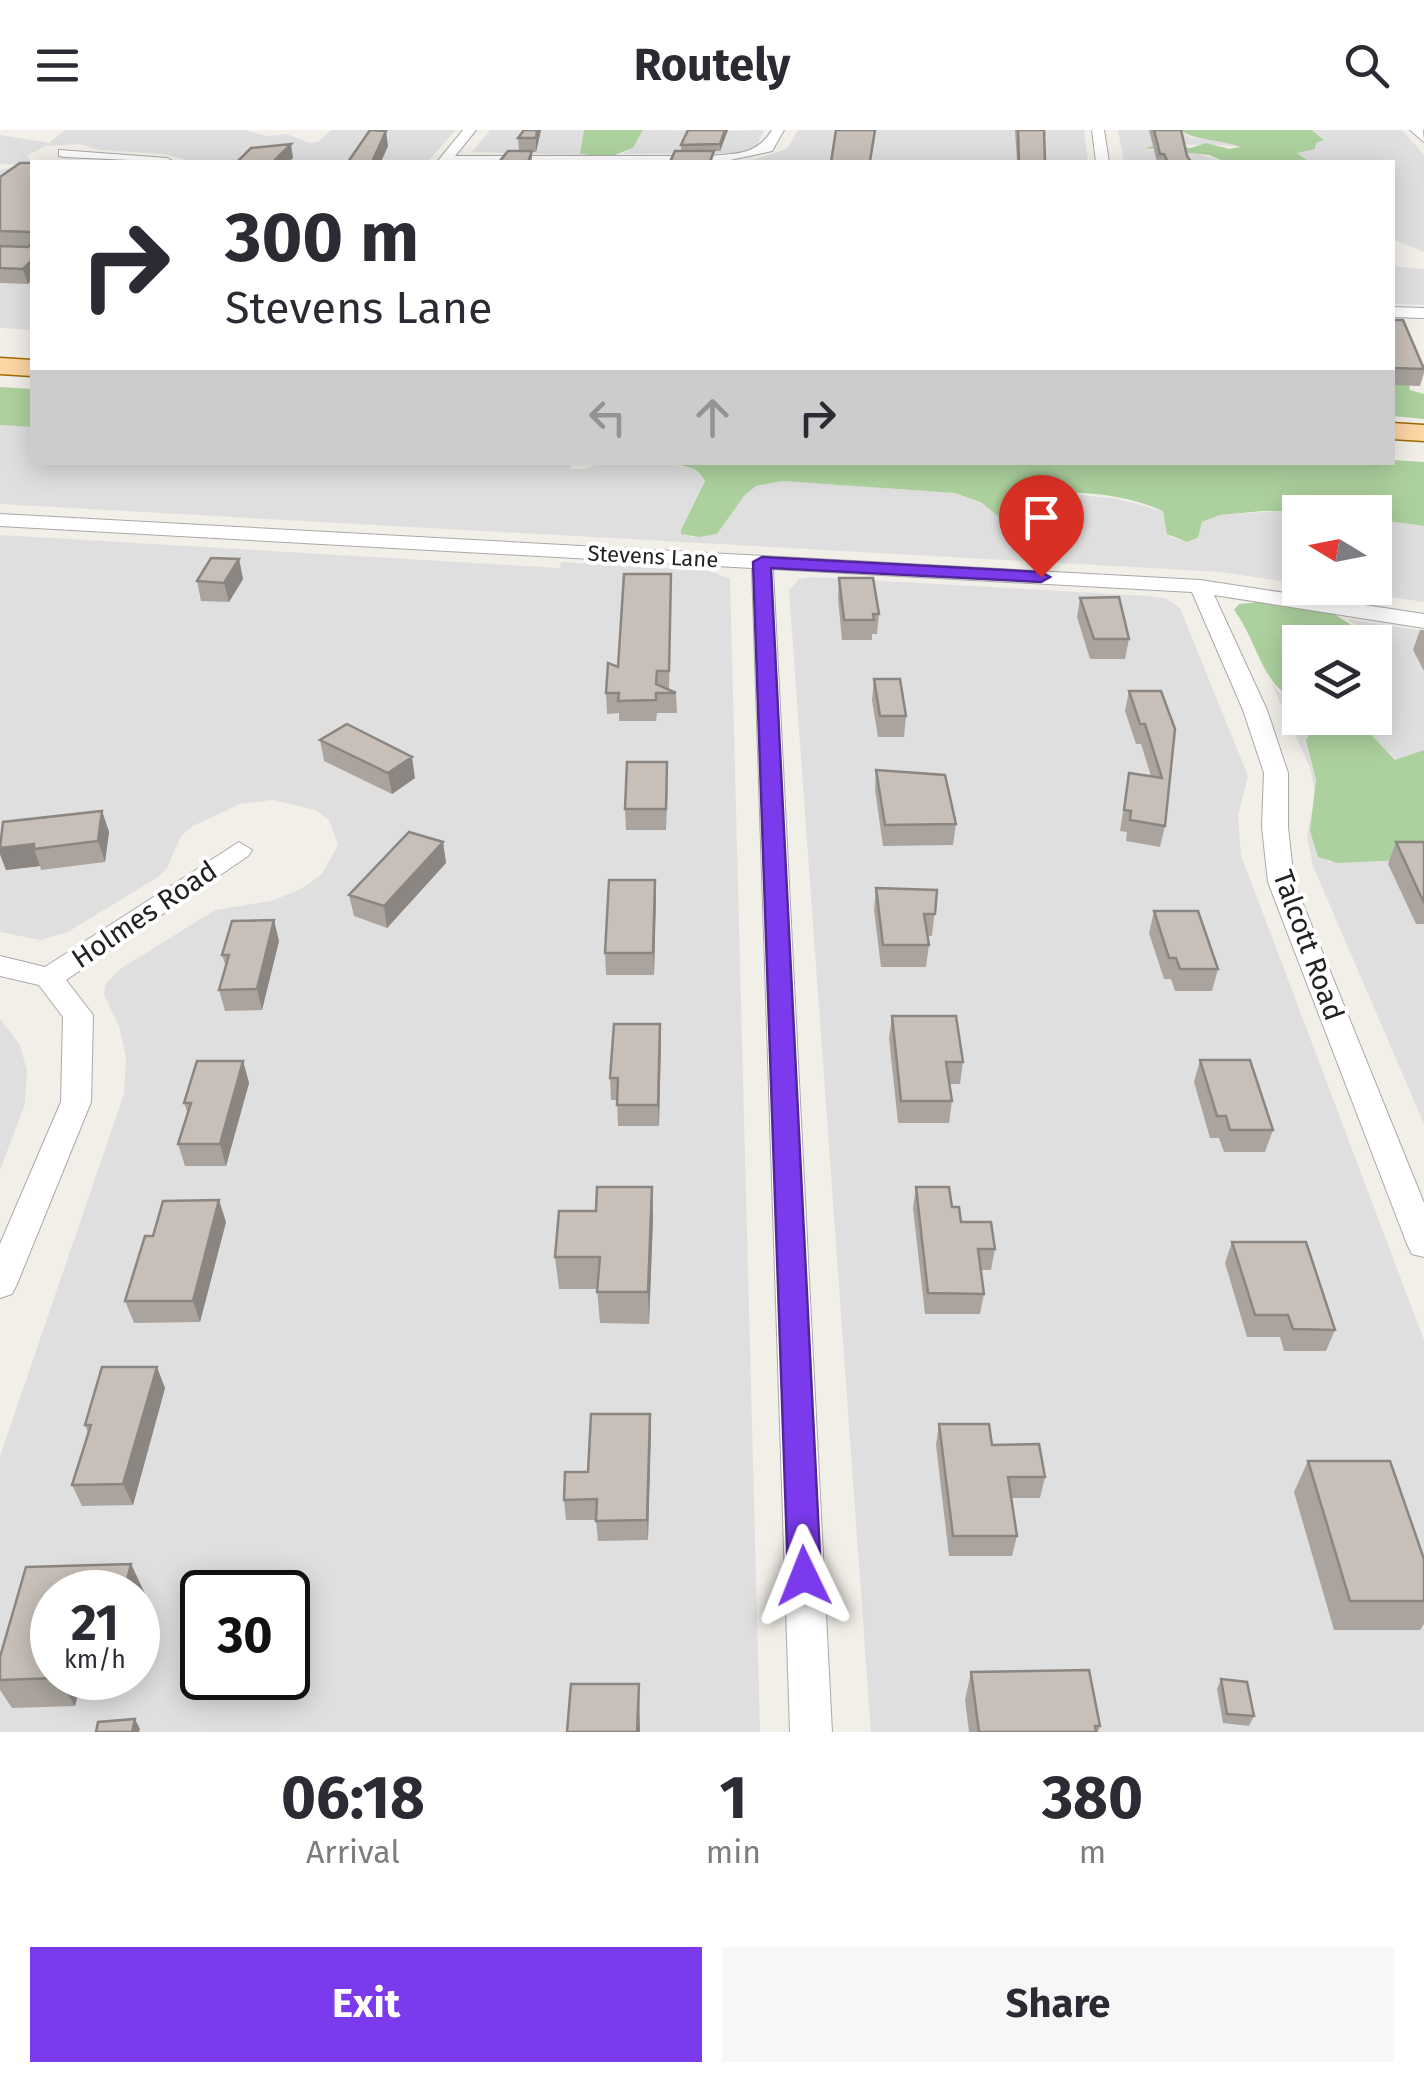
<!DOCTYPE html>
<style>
:root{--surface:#fff;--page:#f7f7f7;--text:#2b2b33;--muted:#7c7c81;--accent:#7c3aed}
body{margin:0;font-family:"Fira Sans",sans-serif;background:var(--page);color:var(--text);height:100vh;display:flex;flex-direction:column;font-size:38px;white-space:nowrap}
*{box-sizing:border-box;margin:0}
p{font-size:32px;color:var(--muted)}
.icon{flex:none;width:55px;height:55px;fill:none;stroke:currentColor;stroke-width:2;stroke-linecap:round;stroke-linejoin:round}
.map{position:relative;height:1602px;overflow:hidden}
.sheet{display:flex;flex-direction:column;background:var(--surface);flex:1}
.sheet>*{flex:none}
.banner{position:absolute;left:30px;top:30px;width:1365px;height:305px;border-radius:0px;box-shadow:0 5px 25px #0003;background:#fff;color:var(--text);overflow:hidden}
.needle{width:65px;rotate:280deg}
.tools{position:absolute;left:1282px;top:365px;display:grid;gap:20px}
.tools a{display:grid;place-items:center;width:110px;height:110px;border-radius:0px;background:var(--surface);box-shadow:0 5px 25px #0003;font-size:50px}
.speed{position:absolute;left:30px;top:1440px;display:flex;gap:20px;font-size:50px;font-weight:700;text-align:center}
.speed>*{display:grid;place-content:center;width:130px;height:130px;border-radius:50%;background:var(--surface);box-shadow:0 5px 25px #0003;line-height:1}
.speed small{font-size:25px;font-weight:400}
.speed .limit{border:5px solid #111;border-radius:15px;background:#fff;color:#111}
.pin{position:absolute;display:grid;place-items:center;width:85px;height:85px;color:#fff;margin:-102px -42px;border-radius:50% 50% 50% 0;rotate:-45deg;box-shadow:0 0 10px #0007}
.pin .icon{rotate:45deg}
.me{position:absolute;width:110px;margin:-55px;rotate:358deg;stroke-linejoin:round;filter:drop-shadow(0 0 8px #0008)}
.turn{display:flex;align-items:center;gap:35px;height:210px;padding:0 30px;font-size:45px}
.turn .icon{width:130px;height:130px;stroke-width:2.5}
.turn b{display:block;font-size:70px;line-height:85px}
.lanes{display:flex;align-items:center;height:95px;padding:0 30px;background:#0003;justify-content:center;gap:50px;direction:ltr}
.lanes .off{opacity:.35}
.eta{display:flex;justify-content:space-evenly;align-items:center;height:170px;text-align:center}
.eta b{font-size:60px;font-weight:700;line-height:70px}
.action{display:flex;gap:20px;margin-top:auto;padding:20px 30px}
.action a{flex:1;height:115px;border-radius:0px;background:var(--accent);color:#fff;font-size:40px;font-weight:700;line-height:115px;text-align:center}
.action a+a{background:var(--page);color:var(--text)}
header{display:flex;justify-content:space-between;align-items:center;height:130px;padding:0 30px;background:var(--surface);font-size:45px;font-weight:700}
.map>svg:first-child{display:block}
.residential{fill:#e0dfdf;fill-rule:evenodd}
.forest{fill:#add19e}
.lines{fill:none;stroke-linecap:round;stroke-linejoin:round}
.minor-casing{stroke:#a9a9a9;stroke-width:2}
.primary-casing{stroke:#a06b00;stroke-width:3}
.minor{fill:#fff;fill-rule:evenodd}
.primary{fill:#fcd6a4;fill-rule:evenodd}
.wall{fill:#aba49e}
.shaded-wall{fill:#8b8681}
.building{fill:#c7bfb8;stroke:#8b8681;stroke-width:2.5}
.route{fill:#7c3aed;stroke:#51269a;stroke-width:2.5}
.labels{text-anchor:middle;stroke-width:8;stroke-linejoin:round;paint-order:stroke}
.far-street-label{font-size:22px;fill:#222;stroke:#fff}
.street-label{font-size:28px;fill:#222;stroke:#fff}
</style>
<header><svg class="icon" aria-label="menu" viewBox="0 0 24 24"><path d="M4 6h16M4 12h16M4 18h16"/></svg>Routely<svg class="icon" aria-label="search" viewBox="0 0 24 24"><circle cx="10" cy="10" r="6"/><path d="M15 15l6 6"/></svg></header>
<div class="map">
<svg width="1424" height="1602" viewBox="0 0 1424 1602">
<rect width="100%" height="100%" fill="#f2efe9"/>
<path class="residential" d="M 65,0 L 244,0 L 267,6 L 287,4 L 309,13 L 318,12 L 331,0 L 456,0 L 427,32 L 193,32 L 165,24 L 100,20 L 79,14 L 46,16 L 27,25 L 32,33 L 0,115 L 0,40 L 19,35 L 0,34 L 0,5 L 49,13 Z
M 490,0 L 584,0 L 581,25 L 472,22 Z
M 643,0 L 722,1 L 764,0 L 756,18 L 742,23 L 623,24 L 633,18 Z
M 798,0 L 1084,0 L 1088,32 L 746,32 L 787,19 Z
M 1118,0 L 1179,0 L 1191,8 L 1212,8 L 1240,16 L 1169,14 L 1148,20 L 1192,22 L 1225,32 L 1124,32 Z
M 1312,0 L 1402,0 L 1424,25 L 1424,122 L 1393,109 L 1392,32 L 1307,30 L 1297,22 L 1315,19 L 1316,13 L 1324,9 Z
M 0,130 L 32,132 L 32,200 L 0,198 Z
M 1393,136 L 1424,139 L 1424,175 L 1393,174 Z
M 0,295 L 32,297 L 32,332 L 571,332 L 571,339 L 586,339 L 600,333 L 660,333 L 691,338 L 703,346 L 705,351 L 681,400 L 691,407 L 717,404 L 743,366 L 756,356 L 782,351 L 955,363 L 985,375 L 1024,383 L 1024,368 L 1053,362 L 1118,369 L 1163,381 L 1170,407 L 1187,412 L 1198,409 L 1202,392 L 1220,385 L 1281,381 L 1300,383 L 1300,454 L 1221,442 L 0,374 Z
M 1380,390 L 1424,396 L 1424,472 L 1325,458 L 1375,458 Z
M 0,405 L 560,438 L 561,432 L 710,441 L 730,449 L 760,1602 L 0,1602 L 0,1326 L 124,964 L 126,927 L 119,896 L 104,865 L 105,855 L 120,839 L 215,780 L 271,771 L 301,759 L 322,744 L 338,715 L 329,690 L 315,680 L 272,670 L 240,674 L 193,696 L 181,706 L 166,740 L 158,747 L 68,802 L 41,810 L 0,802 ZM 52,1462 L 138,1462 L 138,1548 L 52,1548 ZM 202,1462 L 288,1462 L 288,1548 L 202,1548 Z
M 812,447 L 1150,466 L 1167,469 L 1180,478 L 1248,646 L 1238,685 L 1241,725 L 1424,1210 L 1424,1602 L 871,1602 L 789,460 L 799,449 Z
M 1347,489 L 1424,501 L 1424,620 L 1396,630 L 1356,588 L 1375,588 L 1375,512 L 1356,512 L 1356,495 Z
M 1243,491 L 1270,551 L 1280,563 L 1300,573 L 1300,588 L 1326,588 L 1334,595 L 1333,600 L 1318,601 L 1307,609 L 1316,650 L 1315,662 L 1310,638 Z
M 1314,671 L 1328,732 L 1424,729 L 1424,994 L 1313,736 L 1307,706 Z
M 0,889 L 20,915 L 27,941 L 25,974 L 0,1040 Z"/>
<path class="forest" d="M 584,0 L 643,0 L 633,18 L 609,27 L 580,24 Z
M 1179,0 L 1312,0 L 1324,10 L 1316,13 L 1315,19 L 1297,23 L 1307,30 L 1332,32 L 1225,32 L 1209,25 L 1145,18 L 1161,14 L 1191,18 L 1206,13 L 1229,19 L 1240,17 C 1220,9 1196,11 1179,0 Z
M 1392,241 L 1408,249 L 1410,260 L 1424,264 L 1424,289 L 1393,286 Z
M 0,257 L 32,259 L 32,297 L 0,295 Z
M 1393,330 L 1424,332 L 1424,396 L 1380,390 L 1375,427 L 1375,382 L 1263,381 L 1220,385 L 1202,392 L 1198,408 L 1187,412 L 1167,404 L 1163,381 C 1122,363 1071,359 1027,366 L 1023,387 L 1007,393 L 982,373 L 955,363 L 782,351 L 756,356 L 744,366 L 717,404 L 699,407 L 681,404 L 681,400 L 705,351 C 698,334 676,335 660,333 Z
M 1261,472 L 1334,484 L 1364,503 L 1356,512 L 1300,512 L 1300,573 C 1261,557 1258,511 1234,480 L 1239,474 Z
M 1326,588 L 1356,588 L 1395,630 L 1424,620 L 1424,729 L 1337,733 L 1318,727 L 1310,701 L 1316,650 L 1306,610 L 1311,602 L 1335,598 Z"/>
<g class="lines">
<defs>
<path id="minor" d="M 463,0 L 476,0 L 455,26 L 708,26 C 736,23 756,26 772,0 L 784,0 L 772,21 L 721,32 L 437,32 Z
M 1092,0 L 1104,0 L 1109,32 L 1096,32 Z
M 1410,0 L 1423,0 L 1424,12 Z
M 59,20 L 167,28 L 174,32 L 64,27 L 59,26 Z
M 1392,177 L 1424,178 L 1424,188 L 1392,187 Z
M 0,384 L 1200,450 L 1424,484 L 1424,498 L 1214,465 L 1267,580 L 1288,643 L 1288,697 L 1294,752 L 1424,1073 L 1424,1127 L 1412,1124 L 1407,1114 L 1268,752 L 1262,697 L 1264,643 L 1243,580 L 1192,462 L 773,439 L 832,1602 L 790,1602 L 752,438 L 0,396 Z
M 239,712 L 252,720 L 248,726 L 66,850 L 93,885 L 91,972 L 17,1154 L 12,1164 L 0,1168 L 0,1114 L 61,972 L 63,887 L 39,855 L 0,846 L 0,826 L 45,837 Z"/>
<path id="primary" d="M 0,228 L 32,230 L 32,246 L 0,244 Z
M 1392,293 L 1424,295 L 1424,311 L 1392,309 Z"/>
</defs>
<use href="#minor" class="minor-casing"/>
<use href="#primary" class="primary-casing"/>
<use href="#minor" class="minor"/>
<use href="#primary" class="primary"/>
</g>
<path class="wall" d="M 541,0 L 536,22 L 532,22 L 532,32 L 519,21 L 518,8 Z
M 688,0 L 728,0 L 720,21 L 681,21 L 681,15 Z
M 1015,0 L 1044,0 L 1045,32 L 1017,32 Z
M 1149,0 L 1181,0 L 1187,26 L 1191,32 L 1157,32 Z
M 32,33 L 32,149 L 28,154 L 0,153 L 0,47 Z
M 1392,190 L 1424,236 L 1424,243 L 1420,256 L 1392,255 Z
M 239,429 L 243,449 L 229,472 L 201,471 L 197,451 Z
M 839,448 L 879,484 L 877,504 L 872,504 L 872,510 L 842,510 L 838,468 Z
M 671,464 L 669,559 L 676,563 L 677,583 L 657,583 L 656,591 L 619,591 L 619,583 L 607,584 L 606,563 L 618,537 Z
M 1080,468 L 1129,509 L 1125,529 L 1090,529 L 1077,487 Z
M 1420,500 L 1424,500 L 1424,541 L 1413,520 Z
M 874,549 L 906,586 L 904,607 L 878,607 L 872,570 Z
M 1129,561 L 1161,561 L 1165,696 L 1160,717 L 1126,711 L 1127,702 L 1120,701 L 1129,643 L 1151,646 L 1141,614 L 1136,614 L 1125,581 Z
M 320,610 L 415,648 L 392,664 L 324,631 Z
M 876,640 L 956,694 L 953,715 L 883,716 L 875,660 Z
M 668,653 L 666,700 L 626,700 L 625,679 Z
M 102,681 L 109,702 L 105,732 L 41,740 L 40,736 L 6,740 L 0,724 L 0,708 Z
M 443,712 L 446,733 L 387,798 L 354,786 L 349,765 Z
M 1396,712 L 1424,712 L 1424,794 L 1416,794 L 1388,734 Z
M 655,750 L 654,845 L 606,845 L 605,823 Z
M 876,758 L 937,760 L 932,806 L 927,806 L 929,815 L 926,837 L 881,837 L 874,780 Z
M 1154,781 L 1218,839 L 1212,861 L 1175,861 L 1171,849 L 1164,849 L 1149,803 Z
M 279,811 L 262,880 L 225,881 L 219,860 L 226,837 L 222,825 Z
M 892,886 L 963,932 L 960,954 L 950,954 L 952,971 L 949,993 L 898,993 L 889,908 Z
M 660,894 L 659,996 L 618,996 L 617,970 L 611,970 L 610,948 Z
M 1200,930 L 1273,1000 L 1265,1022 L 1224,1022 L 1219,1008 L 1210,1008 L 1194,952 Z
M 243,931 L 249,953 L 226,1036 L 185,1036 L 178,1014 L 188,984 L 184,973 Z
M 652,1057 L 653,1089 L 649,1194 L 600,1193 L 597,1159 L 559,1159 L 555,1127 L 596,1081 Z
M 916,1057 L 952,1077 L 961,1092 L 995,1119 L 991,1140 L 981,1140 L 984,1164 L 980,1184 L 925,1184 L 913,1078 Z
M 226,1092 L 200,1192 L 134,1193 L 125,1171 L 153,1106 Z
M 1232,1112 L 1335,1200 L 1326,1221 L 1284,1221 L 1280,1207 L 1247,1207 L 1225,1133 Z
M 165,1258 L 133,1375 L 82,1376 L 72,1355 L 88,1303 L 85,1295 Z
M 650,1284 L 648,1410 L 598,1411 L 596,1390 L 566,1390 L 564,1370 L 588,1342 Z
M 939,1294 L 992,1315 L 1045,1347 L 1040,1368 L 1011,1368 L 1017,1406 L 1012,1426 L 949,1426 L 936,1315 Z
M 1308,1331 L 1424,1429 L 1424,1494 L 1420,1500 L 1334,1500 L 1294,1362 Z
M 131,1434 L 145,1464 L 138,1496 L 138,1462 L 52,1462 L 52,1548 L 82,1548 L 75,1576 L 12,1578 L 0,1560 L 0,1527 L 26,1437 Z
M 971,1542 L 1100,1596 L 1098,1602 L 969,1602 L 965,1570 Z
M 1221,1549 L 1254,1586 L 1249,1596 L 1223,1593 L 1217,1559 Z"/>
<path class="shaded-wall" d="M 537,0 L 541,0 L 536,22 L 536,8 Z
M 725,0 L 728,0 L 720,21 L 720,14 Z
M 386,1 L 388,16 L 381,32 L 372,32 Z
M 291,14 L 293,28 L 289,32 L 273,32 Z
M 32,130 L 32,149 L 28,154 L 23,139 Z
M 239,429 L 243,449 L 229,472 L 224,453 Z
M 412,627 L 415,648 L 392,664 L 388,643 Z
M 102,681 L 109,702 L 105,732 L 98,711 Z
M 443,712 L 446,733 L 387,798 L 384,776 Z
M 34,714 L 34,719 L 40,736 L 6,740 L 0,724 L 0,718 Z
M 655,750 L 656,771 L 654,845 L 653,823 Z
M 274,790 L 279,811 L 262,880 L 257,859 Z
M 660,894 L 661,915 L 659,996 L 658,975 Z
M 243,931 L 249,953 L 226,1036 L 220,1014 Z
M 652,1057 L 653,1089 L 649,1194 L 648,1162 Z
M 219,1070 L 226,1092 L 200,1192 L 193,1171 Z
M 157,1237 L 165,1258 L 133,1375 L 123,1354 Z
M 650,1284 L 651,1304 L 648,1410 L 647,1390 Z
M 131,1434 L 145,1464 L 138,1496 L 138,1462 L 124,1462 Z
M 58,1548 L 82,1548 L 75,1576 Z
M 639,1554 L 640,1602 L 637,1602 Z
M 135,1589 L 140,1599 L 139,1602 L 132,1602 Z"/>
<path class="building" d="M 370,0 L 386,1 L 372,32 L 348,32 Z
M 524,0 L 537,0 L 536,8 L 518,8 Z
M 688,0 L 725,0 L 720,14 L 681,15 Z
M 836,0 L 875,0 L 870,31 L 831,32 Z
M 1018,0 L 1044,0 L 1045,32 L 1002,32 L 1019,32 Z
M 1154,0 L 1181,0 L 1187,26 L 1191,32 L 1168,32 L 1164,24 L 1160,24 Z
M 291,14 L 273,32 L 237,32 L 251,18 Z
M 508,21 L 532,21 L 528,32 L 499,32 Z
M 675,21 L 714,21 L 710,32 L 670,32 Z
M 20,33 L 32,33 L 32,130 L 23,139 L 0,138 L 0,116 L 28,117 L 32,113 L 31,102 L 0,101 L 0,47 Z
M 1392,190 L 1403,190 L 1424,239 L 1392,238 Z
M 211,428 L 239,429 L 224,453 L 197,451 Z
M 624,444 L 671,444 L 669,541 L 657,541 L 656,554 L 676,563 L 656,563 L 656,570 L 618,571 L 619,563 L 606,563 L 608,533 L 618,537 Z
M 839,448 L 873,448 L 879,484 L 873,484 L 874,490 L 844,490 Z
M 1119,467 L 1129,509 L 1094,509 L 1080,468 Z
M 874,549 L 900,549 L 906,586 L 880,586 Z
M 1129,561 L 1161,561 L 1175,599 L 1165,696 L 1130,690 L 1131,681 L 1124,680 L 1129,643 L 1162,648 L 1145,594 L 1140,594 Z
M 347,594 L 412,627 L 388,643 L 320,610 Z
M 627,632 L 667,632 L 666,679 L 625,679 Z
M 876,640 L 945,645 L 956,694 L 885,695 Z
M 102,681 L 98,711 L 34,719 L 34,714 L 0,718 L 3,692 Z
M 409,702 L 443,712 L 384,776 L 349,765 Z
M 1396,712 L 1424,712 L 1424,773 Z
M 609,750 L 655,750 L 653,823 L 605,823 Z
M 876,758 L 937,760 L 935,784 L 924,784 L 929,815 L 883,815 Z
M 1154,781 L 1198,781 L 1218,839 L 1180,839 L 1176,828 L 1169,828 Z
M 274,790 L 257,859 L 219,860 L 229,825 L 222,825 L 232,791 Z
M 892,886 L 956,886 L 963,932 L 946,932 L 952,971 L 901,971 Z
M 614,894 L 660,894 L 658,975 L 617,975 L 618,948 L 610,948 Z
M 1200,930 L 1250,930 L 1273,1000 L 1230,1000 L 1226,986 L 1217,986 Z
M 197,931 L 243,931 L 220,1014 L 178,1014 L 191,973 L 184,973 Z
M 597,1057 L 652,1057 L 648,1162 L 597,1162 L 600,1127 L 555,1127 L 559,1081 L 596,1081 Z
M 916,1057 L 949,1057 L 952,1077 L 959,1077 L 961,1092 L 991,1092 L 995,1119 L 978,1119 L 984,1164 L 928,1163 Z
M 219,1070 L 193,1171 L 125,1171 L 145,1106 L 153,1106 L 163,1071 Z
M 1232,1112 L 1306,1112 L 1335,1200 L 1293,1199 L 1288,1185 L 1255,1185 Z
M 102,1237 L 157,1237 L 123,1354 L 72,1355 L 91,1295 L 85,1295 Z
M 591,1284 L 650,1284 L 647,1390 L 596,1391 L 597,1369 L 564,1370 L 565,1342 L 588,1342 Z
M 939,1294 L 989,1294 L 992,1315 L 1039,1314 L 1045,1347 L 1008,1347 L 1017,1406 L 953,1406 Z
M 1308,1331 L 1390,1331 L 1424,1429 L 1424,1471 L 1350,1471 Z
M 131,1434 L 124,1462 L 52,1462 L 52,1548 L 58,1548 L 0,1550 L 0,1527 L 26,1437 Z
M 1089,1540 L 1100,1596 L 1095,1596 L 1096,1602 L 979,1602 L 971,1542 Z
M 1221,1549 L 1247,1552 L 1254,1586 L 1227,1584 Z
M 571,1554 L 639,1554 L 637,1602 L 567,1602 Z
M 135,1589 L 132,1602 L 96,1602 L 98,1592 Z"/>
<path class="route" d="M 762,427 L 1041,442 L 1050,447 L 1041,452 L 771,438 L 821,1446 L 816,1457 L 804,1462 L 793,1457 L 788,1446 L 753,432 Z"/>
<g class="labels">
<g class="far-street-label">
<text transform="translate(653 426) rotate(3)" y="8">Stevens Lane</text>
</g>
<g class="street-label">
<text transform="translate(144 784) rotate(-34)" y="10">Holmes Road</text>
<text transform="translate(1309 815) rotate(70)" y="10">Talcott Road</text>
</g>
</g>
</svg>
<div class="tools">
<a><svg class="needle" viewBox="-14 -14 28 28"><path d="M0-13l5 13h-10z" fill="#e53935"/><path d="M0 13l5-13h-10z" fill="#7c7c81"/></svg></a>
<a><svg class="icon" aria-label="layers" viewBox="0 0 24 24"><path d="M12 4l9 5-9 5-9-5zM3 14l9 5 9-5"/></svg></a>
</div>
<div class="speed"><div>21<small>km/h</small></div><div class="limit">30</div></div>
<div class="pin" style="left:1041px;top:447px;background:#d93025"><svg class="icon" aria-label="arrive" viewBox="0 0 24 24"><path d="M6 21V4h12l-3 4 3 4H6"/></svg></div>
<svg class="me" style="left:804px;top:1446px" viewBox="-20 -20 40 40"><path d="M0-17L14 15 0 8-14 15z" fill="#7c3aed" stroke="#fff" stroke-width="4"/></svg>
<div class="banner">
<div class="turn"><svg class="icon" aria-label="right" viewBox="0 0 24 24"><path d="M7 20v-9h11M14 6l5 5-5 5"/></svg><div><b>300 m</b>Stevens Lane</div></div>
<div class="lanes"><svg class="icon off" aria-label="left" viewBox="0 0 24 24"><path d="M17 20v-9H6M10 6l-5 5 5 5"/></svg><svg class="icon off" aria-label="ahead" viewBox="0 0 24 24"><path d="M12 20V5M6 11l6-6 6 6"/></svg><svg class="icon" aria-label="right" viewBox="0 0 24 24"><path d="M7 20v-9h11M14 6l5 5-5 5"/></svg></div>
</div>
</div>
<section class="sheet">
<div class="eta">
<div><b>06:18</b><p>Arrival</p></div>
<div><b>1</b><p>min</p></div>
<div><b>380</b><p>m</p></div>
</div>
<div class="action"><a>Exit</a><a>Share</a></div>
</section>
